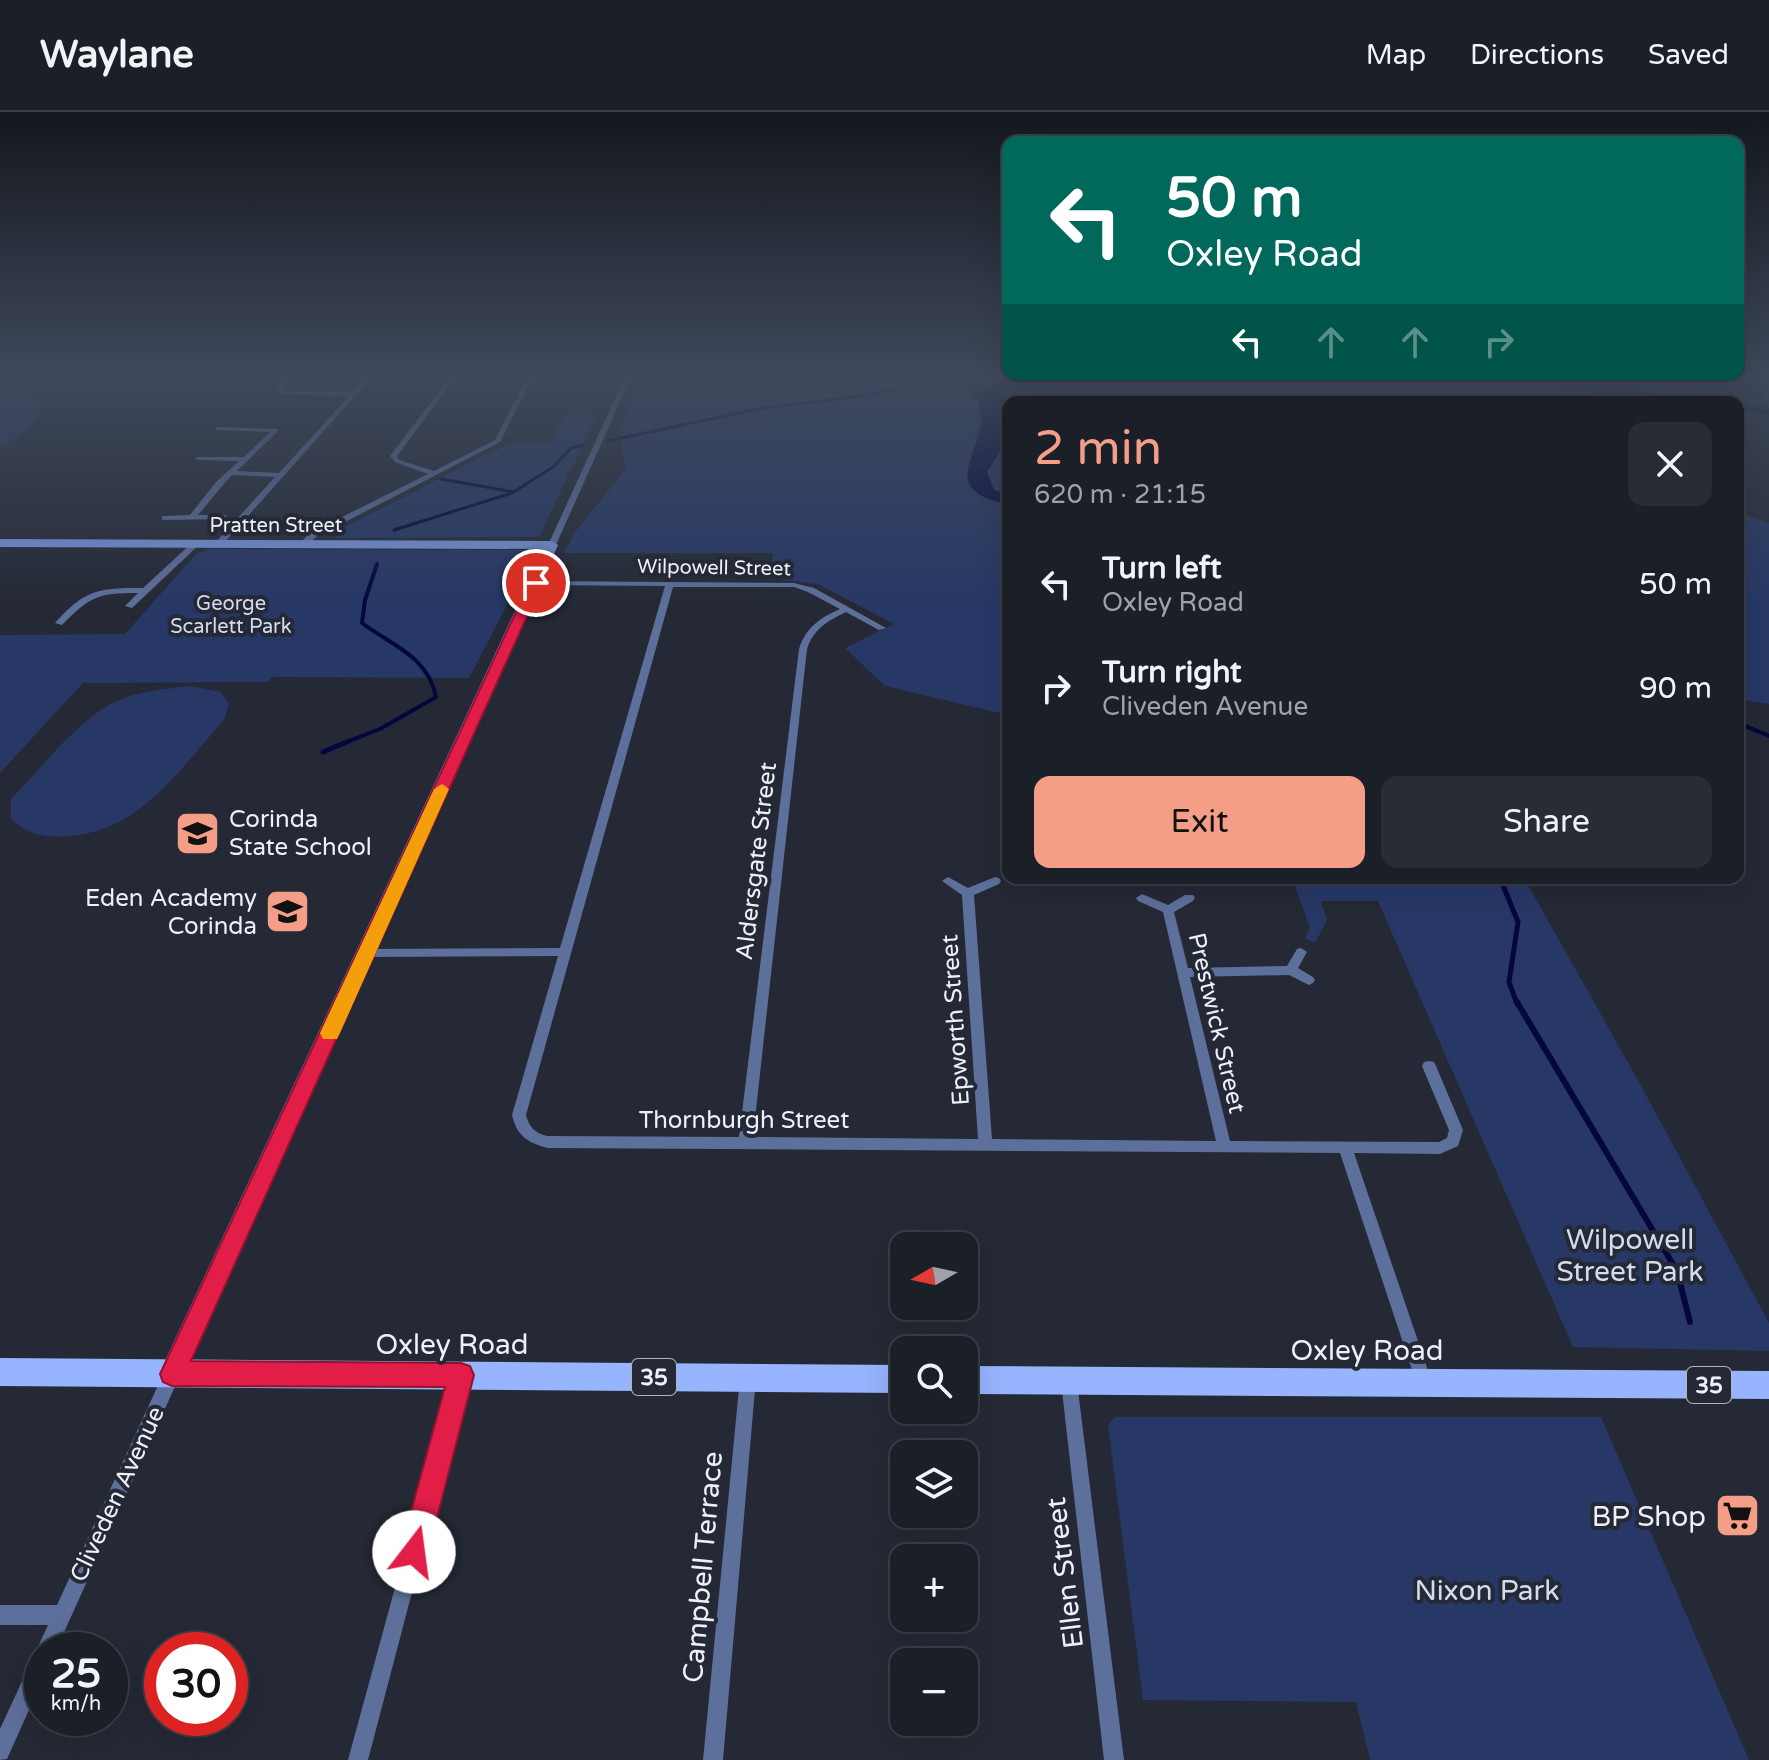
<!DOCTYPE html>
<meta charset="utf-8">
<style>
:root{--surface:#1b1f28;--page:#282c34;--text:#f1f3f6;--muted:#a0a2a8;--line:#393d45;--accent:#f49e87}
body{margin:0;font-family:"Varela Round",sans-serif;background:var(--page);color:var(--text);height:100vh;display:flex;flex-direction:column;font-size:30px;white-space:nowrap}
*{box-sizing:border-box;margin:0}
p{font-size:26px;color:var(--muted)}
.icon{flex:none;width:44px;height:44px;fill:none;stroke:currentColor;stroke-width:2;stroke-linecap:round;stroke-linejoin:round}
.map{position:relative;flex:1;overflow:hidden}
.sheet{position:absolute;left:1002px;top:284px;width:742px;height:488px;display:flex;flex-direction:column;background:var(--surface);border-radius:16px;box-shadow:0 8px 32px #0002,0 0 0 2px var(--line)}
.sheet>*{flex:none}
.top-card{position:absolute;left:1002px;top:24px;width:742px;height:244px;border-radius:16px;box-shadow:0 8px 32px #0002,0 0 0 2px var(--line);background:#00695c;color:#fff;overflow:hidden}
.needle{width:52px;rotate:261deg}
.buttons{position:absolute;left:890px;top:1120px;display:grid;gap:16px}
.buttons a{display:grid;place-items:center;width:88px;height:88px;border-radius:16px;background:var(--surface);box-shadow:0 8px 32px #0002,0 0 0 2px var(--line);font-size:40px}
.speed{position:absolute;left:24px;top:1520px;display:flex;gap:16px;font-size:40px;font-weight:700;text-align:center}
.speed>*{display:grid;place-content:center;width:104px;height:104px;border-radius:50%;background:var(--surface);box-shadow:0 8px 32px #0002,0 0 0 2px var(--line);line-height:1}
.speed small{font-size:20px;font-weight:400}
.speed .limit{border:12px solid #d22;background:#fff;color:#111}
.pin{position:absolute;display:grid;place-items:center;width:68px;height:68px;color:#fff;margin:-34px;border:4px solid #fff;border-radius:50%;box-shadow:0 2px 8px #0007}
.me{position:absolute;width:88px;margin:-44px;rotate:15deg;stroke-linejoin:round;filter:drop-shadow(0 0 6px #0008)}
.turn{display:flex;align-items:center;gap:28px;height:168px;padding:0 32px;font-size:36px}
.turn .icon{width:104px;height:104px;stroke-width:2.5}
.turn b{display:block;font-size:56px;line-height:68px}
.lanes{display:flex;align-items:center;height:76px;padding:0 32px;background:#0003;justify-content:center;gap:40px;direction:ltr}
.lanes .off{opacity:.35}
.round{display:grid;place-items:center;flex:none;width:84px;height:84px;border-radius:16px;background:var(--page)}
.summary{display:flex;align-items:center;justify-content:space-between;height:136px;padding:0 32px}
h1{font-size:48px;font-weight:600;line-height:60px;color:var(--accent)}
.button{display:flex;gap:16px;margin-top:auto;padding:16px 32px}
.button a{flex:1;height:92px;border-radius:16px;background:var(--accent);color:#111;font-size:32px;font-weight:600;line-height:92px;text-align:center}
.button a+a{background:var(--page);color:var(--text)}
ul{padding:0;list-style:none}
li{display:flex;align-items:center;gap:24px;height:104px;padding:0 32px}
li div{flex:1}
li b{display:block;font-size:30px}
li em{font-style:normal}
header{display:flex;align-items:center;gap:48px;box-sizing:border-box;height:112px;padding:0 40px;background:var(--surface);border-bottom:2px solid var(--line)}
header strong{font-size:38px}
nav{display:flex;gap:44px;margin-inline-start:auto;font-size:28px}
.map>svg:first-child{display:block}
.green{fill:#273866}
.water{fill:#03073e}
.lines{fill:none;stroke-linecap:round;stroke-linejoin:round}
.stream-far3{stroke:#03073e;stroke-width:3}
.stream-far2{stroke:#03073e;stroke-width:4}
.stream-far1{stroke:#03073e;stroke-width:5}
.stream{stroke:#03073e;stroke-width:6}
.street{fill:#5d6f9b;fill-rule:evenodd}
.secondary{fill:#7995dc;fill-rule:evenodd}
.primary{fill:#97b4fe;fill-rule:evenodd}
.route{fill:#e11d48;stroke:#92132f;stroke-width:2}
.slow{fill:#f59e0b}
.labels{text-anchor:middle;stroke-width:8;stroke-linejoin:round;paint-order:stroke}
.far-street-label{font-size:20px;fill:#edf0f9;stroke:#242935}
.far-park-label{font-size:20px;fill:#d3dbee;stroke:#242935}
.shield{fill:#242935;stroke:#b1b4be;stroke-width:2}
.shield-label{font-size:22px;font-weight:bold;fill:#edf0f9}
.poi-label{font-size:24px;fill:#edf0f9;stroke:#242935;text-anchor:start}
.street-label{font-size:24px;fill:#edf0f9;stroke:#242935}
.near-park-label{font-size:28px;fill:#d3dbee;stroke:#242935}
.near-street-label{font-size:28px;fill:#edf0f9;stroke:#242935}
.near-poi-label{font-size:28px;fill:#edf0f9;stroke:#242935;text-anchor:end}
</style>
<header>
<strong>Waylane</strong>
<nav><a>Map</a><a>Directions</a><a>Saved</a></nav>
</header>
<div class="map">
<svg width="1769" height="1648" viewBox="0 0 1769 1648">
<rect width="100%" height="100%" fill="#242935"/>
<path class="green" d="M 642,265 L 943,265 L 942,269 C 1007,273 969,335 967,370 C 977,385 991,389 1008,392 L 1008,603 L 885,574 L 845,536 L 894,512 L 818,472 L 770,466 L 773,441 L 564,441 L 575,420 L 626,357 L 619,319 Z
M 0,286 L 35,287 L 42,292 C 38,312 17,326 0,335 Z
M 565,302 L 597,302 L 539,425 L 337,426 L 335,420 L 510,331 L 550,331 Z
M 1008,326 L 1008,382 L 994,378 L 987,360 Z
M 1738,398 L 1744,403 L 1769,411 L 1769,592 L 1738,587 Z
M 212,437 L 529,438 L 533,443 L 469,566 L 272,565 L 267,570 L 83,571 L 0,661 L 0,523 L 125,522 L 197,441 Z
M 190,574 L 221,580 L 229,592 L 224,608 C 179,658 140,720 68,724 C 44,726 29,723 11,707 L 11,687 C 41,657 79,606 117,589 C 140,579 165,577 190,574 Z
M 1292,766 L 1524,766 L 1639,970 L 1769,1211 L 1769,1239 L 1573,1235 L 1378,789 L 1321,789 L 1327,808 L 1315,831 L 1305,826 L 1310,816 Z
M 1115,1305 L 1601,1305 L 1749,1648 L 1370,1648 L 1356,1590 L 1143,1588 L 1108,1313 Z"/>
<path class="water" d="M 943,265 L 971,265 L 979,273 L 1001,281 L 1008,290 L 1008,326 L 987,360 L 994,378 L 1008,382 L 1008,392 C 918,376 1013,319 970,280 C 960,272 954,270 942,269 Z
M 1542,265 C 1556,265 1565,269 1578,271 C 1598,275 1620,277 1640,280 C 1683,288 1726,287 1769,296 L 1769,303 L 1738,298 L 1738,290 C 1671,290 1605,291 1542,265 Z
M 1385,283 L 1482,290 L 1344,290 Z"/>
<g class="lines">
<path class="stream-far3" d="M 608,329 L 757,297 L 876,282 L 955,265
M 441,367 L 514,380
M 394,418 L 512,381 L 553,355 L 571,336 L 584,333"/>
<path class="stream-far2" d="M 1738,611 L 1769,624
M 344,631 L 380,617 L 436,585 C 428,544 391,533 362,511 L 365,488 L 377,452"/>
<path class="stream-far1" d="M 323,640 L 349,629
M 1500,766 L 1518,810 L 1509,870 L 1517,892"/>
<path class="stream" d="M 1517,890 L 1677,1159 L 1690,1210"/>
<path class="street" d="M 285,265 L 292,265 L 282,277 L 283,279 L 352,280 L 365,265 L 372,265 L 222,433 L 215,431 L 275,365 L 232,363 L 222,374 L 198,403 L 226,403 L 226,407 L 162,408 L 162,404 L 165,404 L 190,403 L 216,370 L 239,349 L 198,348 L 195,346 L 196,345 L 244,345 L 270,320 L 218,318 L 216,317 L 216,315 L 278,317 L 278,319 L 237,359 L 279,361 L 349,284 L 279,282 L 276,277 Z
M 450,265 L 456,265 L 397,344 L 399,348 L 434,359 L 495,328 L 527,265 L 533,265 L 500,330 L 316,425 L 308,433 L 302,433 L 302,429 L 310,421 L 428,362 L 395,350 L 390,344 Z
M 625,265 L 631,265 L 556,433 L 549,435 L 548,433 Z
M 194,429 L 201,431 L 132,496 L 125,494 L 138,481 C 97,481 91,484 62,513 L 55,511 C 85,477 99,476 143,476 Z
M 533,469 L 794,471 L 814,476 L 886,516 L 879,518 L 846,500 C 828,509 814,516 807,537 L 753,1025 L 978,1027 L 962,783 L 942,769 L 948,765 L 968,776 L 995,765 L 999,766 L 1001,769 L 999,772 L 974,783 L 992,1027 L 1216,1029 L 1163,800 L 1138,789 L 1136,786 L 1142,782 L 1168,793 L 1185,783 L 1193,783 L 1195,786 L 1193,789 L 1174,800 L 1188,856 L 1287,854 L 1297,837 L 1301,836 L 1307,840 L 1298,856 L 1313,865 L 1315,868 L 1313,871 L 1309,873 L 1289,863 L 1190,865 L 1230,1029 L 1439,1030 L 1447,1026 L 1449,1018 L 1422,954 L 1424,950 L 1429,949 L 1434,950 L 1436,954 L 1463,1018 L 1458,1034 L 1440,1042 L 1354,1041 L 1432,1270 L 1430,1276 L 1424,1278 L 1418,1276 L 1416,1270 L 1340,1041 L 547,1036 C 527,1030 517,1024 512,1003 L 558,844 L 367,845 L 361,841 L 367,837 L 560,836 L 665,474 L 536,473 L 532,471 ZM 673,475 L 794,475 L 808,480 L 840,497 C 820,506 806,515 799,537 L 739,1025 L 547,1024 C 535,1021 529,1015 526,1003 Z
M 172,1254 L 178,1256 L 180,1262 L 178,1268 L 56,1538 L 42,1538 L 42,1569 L 7,1647 L 0,1648 L 0,1617 L 48,1513 L 0,1513 L 0,1493 L 57,1493 L 166,1256 Z
M 461,1255 L 467,1257 L 469,1263 L 368,1648 L 348,1648 L 453,1263 L 455,1257 Z
M 748,1258 L 754,1260 L 756,1266 L 723,1648 L 703,1648 L 740,1266 L 742,1260 Z
M 1069,1262 L 1075,1264 L 1077,1270 L 1124,1648 L 1104,1648 L 1061,1270 L 1063,1264 Z"/>
<path class="secondary" d="M 0,427 L 552,429 L 558,433 L 181,1271 L 172,1274 L 163,1271 L 160,1262 L 163,1253 L 544,437 L 0,435 Z"/>
<path class="primary" d="M 0,1246 L 904,1253 L 904,1281 L 0,1274 Z
M 964,1254 L 1769,1259 L 1769,1287 L 964,1282 Z"/>
</g>
<linearGradient id="sky" x2="0" y2="1"><stop stop-color="#14171d"/><stop offset="0.53" stop-color="#3f495c"/><stop offset="1" stop-color="#3f495c" stop-opacity="0"/></linearGradient>
<rect width="1769" height="496" fill="url(#sky)"/>
<path class="route" d="M 531,468 L 542,471 L 191,1249 L 461,1251 L 470,1254 L 474,1263 L 428,1440 L 424,1450 L 414,1454 L 404,1450 L 400,1440 L 445,1275 L 172,1274 L 163,1270 L 160,1262 Z"/>
<path class="slow" d="M 442,672 L 449,677 L 340,921 L 337,927 L 323,927 L 320,921 L 434,677 Z"/>
<defs>
<symbol id="school-square" viewBox="-11 -11 22 22"><rect x="-9" y="-9" width="18" height="18" rx="4" fill="#f49e87" stroke="#242935"/><path d="M0-5L7-2L0 1L-7-2ZM-4 1L0 2.5L4 1V4Q0 6-4 4Z" fill="#111"/></symbol>
<symbol id="supermarket-square" viewBox="-11 -11 22 22"><rect x="-9" y="-9" width="18" height="18" rx="4" fill="#f49e87" stroke="#242935"/><path d="M-6-5.5h2.5l.6 2H6L4.5 2H-2.5L-4.4-4H-6ZM-1.5 3.2a1.3 1.3 0 1 0 .1 0ZM3 3.2a1.3 1.3 0 1 0 .1 0Z" fill="#111"/></symbol>
</defs>
<g fill-rule="evenodd">
<use href="#school-square" x="172" y="696" width="51" height="51"/>
<use href="#school-square" x="262" y="774" width="51" height="51"/>
<use href="#supermarket-square" x="1712" y="1378" width="51" height="51"/>
</g>
<g class="labels">
<g class="far-street-label">
<text x="276" y="420">Pratten Street</text>
<text transform="translate(714 455) rotate(1)" y="7">Wilpowell Street</text>
</g>
<g class="far-park-label">
<text x="231" y="498">George<tspan x="231" dy="23">Scarlett Park</tspan></text>
</g>
<g class="shield">
<rect x="632" y="1247" width="44" height="36" rx="6"/>
<rect x="1687" y="1255" width="44" height="36" rx="6"/>
</g>
<g class="shield-label">
<text x="654" y="1273">35</text>
<text x="1709" y="1281">35</text>
</g>
<g class="poi-label">
<text x="229" y="715">Corinda<tspan x="229" dy="28">State School</tspan></text>
<text x="257" y="794" text-anchor="end">Eden Academy<tspan x="257" dy="28">Corinda</tspan></text>
</g>
<g class="street-label">
<text transform="translate(756 749) rotate(-83)" y="8">Aldersgate Street</text>
<text transform="translate(955 908) rotate(-94)" y="8">Epworth Street</text>
<text transform="translate(1217 911) rotate(77)" y="8">Prestwick Street</text>
<text x="744" y="1016">Thornburgh Street</text>
<text transform="translate(117 1382) rotate(-65)" y="8">Cliveden Avenue</text>
</g>
<g class="near-park-label">
<text x="1630" y="1137">Wilpowell<tspan x="1630" dy="32">Street Park</tspan></text>
<text x="1487" y="1488">Nixon Park</text>
</g>
<g class="near-street-label">
<text x="452" y="1242">Oxley Road</text>
<text x="1367" y="1248">Oxley Road</text>
<text transform="translate(702 1455) rotate(-85)" y="10">Campbell Terrace</text>
<text transform="translate(1064 1461) rotate(-97)" y="10">Ellen Street</text>
</g>
<g class="near-poi-label">
<text x="1706" y="1414">BP Shop</text>
</g>
</g>
</svg>
<div class="buttons">
<a><svg class="needle" viewBox="-14 -14 28 28"><path d="M0-13l5 13h-10z" fill="#e53935"/><path d="M0 13l5-13h-10z" fill="#a0a2a8"/></svg></a>
<a><svg class="icon" aria-label="search" viewBox="0 0 24 24"><circle cx="10" cy="10" r="6"/><path d="M15 15l6 6"/></svg></a>
<a><svg class="icon" aria-label="layers" viewBox="0 0 24 24"><path d="M12 4l9 5-9 5-9-5zM3 14l9 5 9-5"/></svg></a>
<a>+</a>
<a>−</a>
</div>
<div class="speed"><div>25<small>km/h</small></div><div class="limit">30</div></div>
<div class="pin" style="left:536px;top:471px;background:#d93025"><svg class="icon" aria-label="arrive" viewBox="0 0 24 24"><path d="M6 21V4h12l-3 4 3 4H6"/></svg></div>
<svg class="me" style="left:414px;top:1440px" viewBox="-20 -20 40 40"><circle r="19" fill="#fff"/><path d="M0-13L10 11 0 6-10 11z" fill="#e11d48"/></svg>
<div class="top-card">
<div class="turn"><svg class="icon" aria-label="left" viewBox="0 0 24 24"><path d="M17 20v-9H6M10 6l-5 5 5 5"/></svg><div><b>50 m</b>Oxley Road</div></div>
<div class="lanes"><svg class="icon" aria-label="left" viewBox="0 0 24 24"><path d="M17 20v-9H6M10 6l-5 5 5 5"/></svg><svg class="icon off" aria-label="ahead" viewBox="0 0 24 24"><path d="M12 20V5M6 11l6-6 6 6"/></svg><svg class="icon off" aria-label="ahead" viewBox="0 0 24 24"><path d="M12 20V5M6 11l6-6 6 6"/></svg><svg class="icon off" aria-label="right" viewBox="0 0 24 24"><path d="M7 20v-9h11M14 6l5 5-5 5"/></svg></div>
</div>
<section class="sheet">
<div class="summary"><div><h1>2 min</h1><p>620 m · 21:15</p></div><a class="round"><svg class="icon" aria-label="close" viewBox="0 0 24 24"><path d="M6 6l12 12M18 6L6 18"/></svg></a></div>
<ul>
<li><svg class="icon" aria-label="left" viewBox="0 0 24 24"><path d="M17 20v-9H6M10 6l-5 5 5 5"/></svg><div><b>Turn left</b><p>Oxley Road</p></div><em>50 m</em></li>
<li><svg class="icon" aria-label="right" viewBox="0 0 24 24"><path d="M7 20v-9h11M14 6l5 5-5 5"/></svg><div><b>Turn right</b><p>Cliveden Avenue</p></div><em>90 m</em></li>
</ul>
<div class="button"><a>Exit</a><a>Share</a></div>
</section>
</div>
